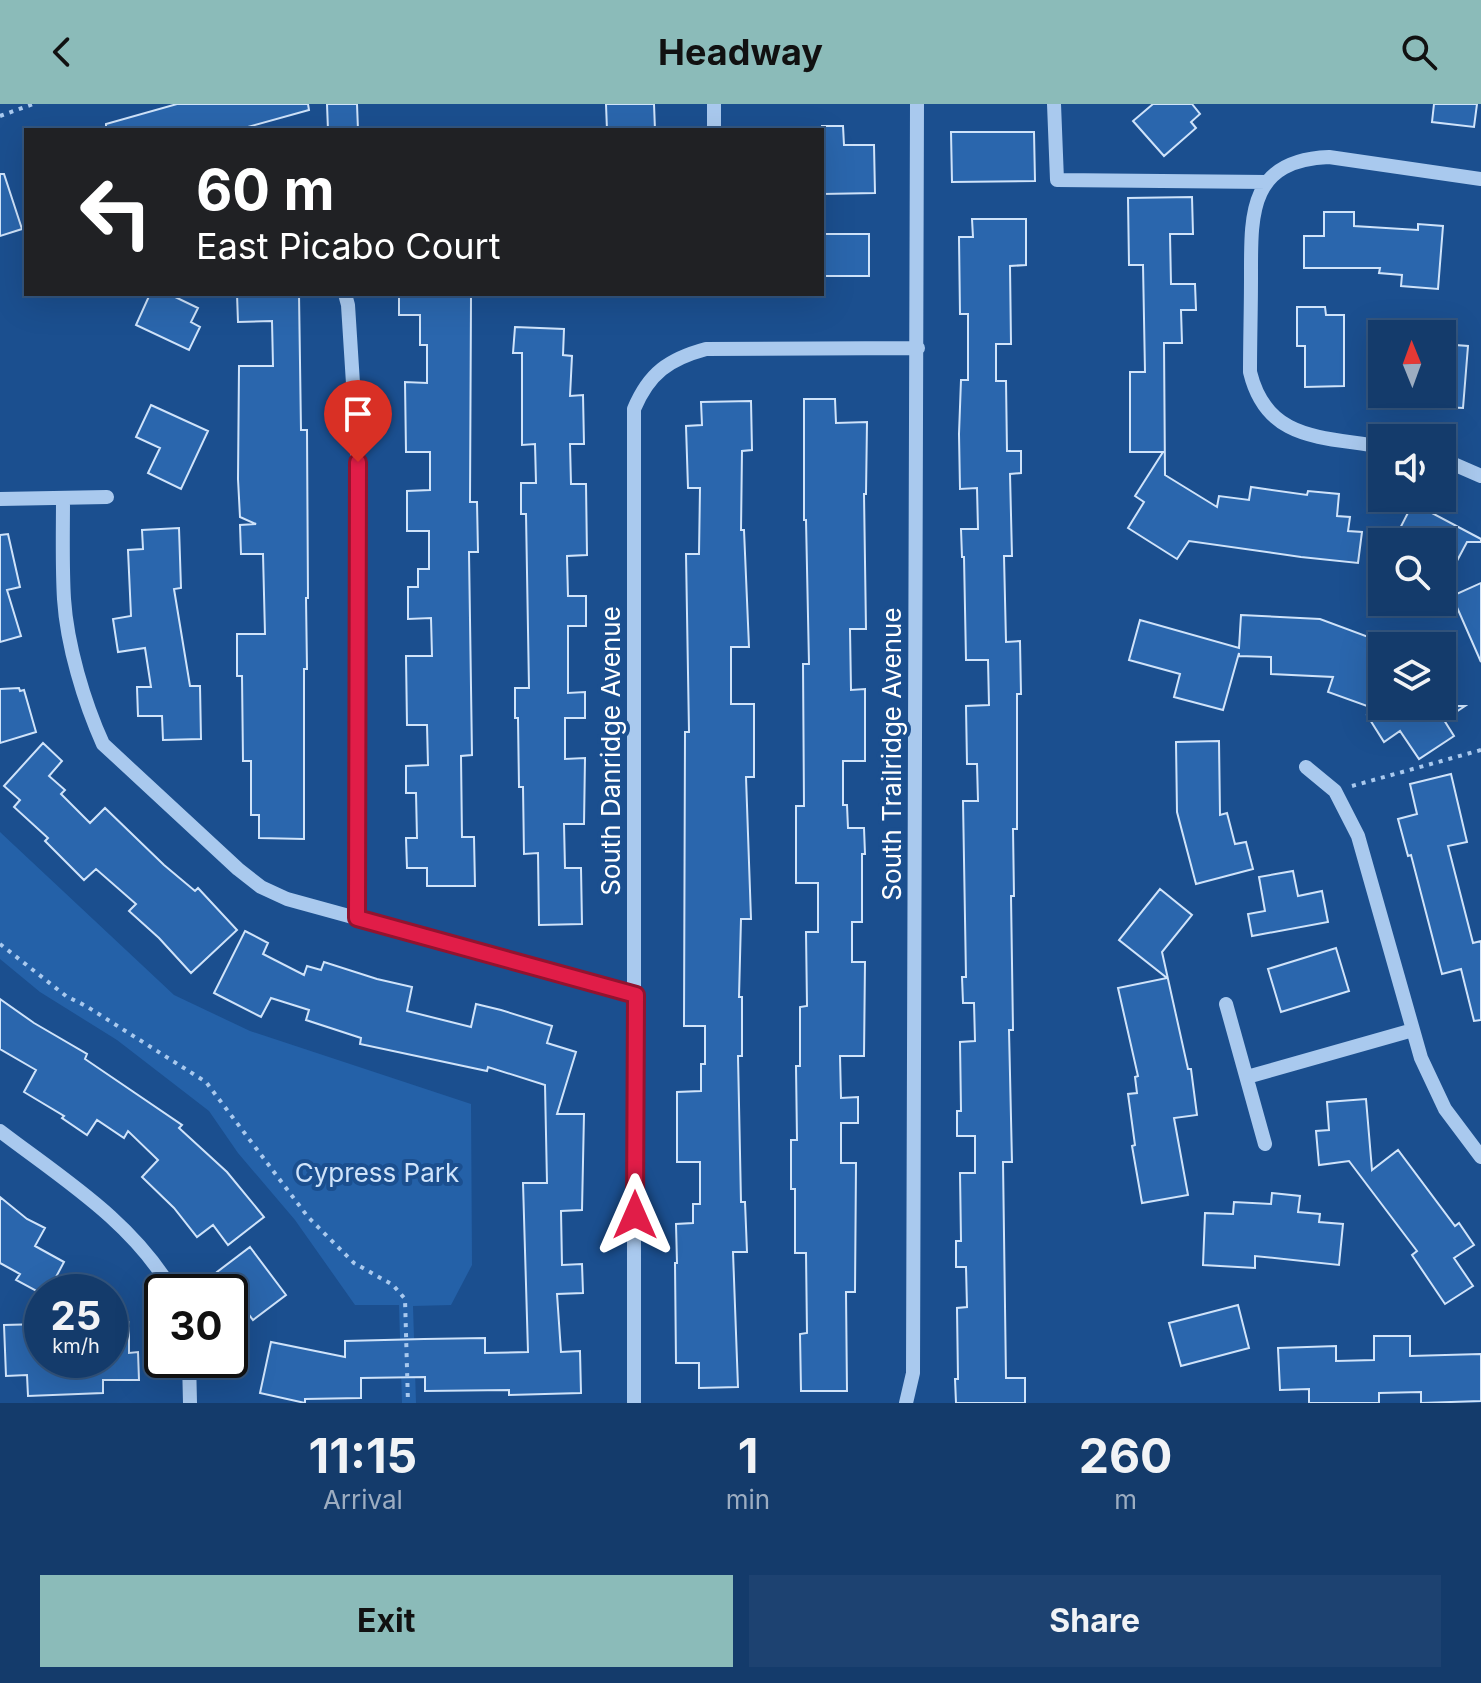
<!DOCTYPE html>
<style>
:root{--surface:#143b6b;--page:#1d4271;--text:#f1f3f6;--muted:#9dadc1;--line:#33557e;--accent:#8bbbb9}
body{margin:0;font-family:Inter,sans-serif;background:var(--page);color:var(--text);height:100vh;display:flex;flex-direction:column;font-size:30px;white-space:nowrap}
*{box-sizing:border-box;margin:0}
p{font-size:26px;color:var(--muted)}
.icon{flex:none;width:44px;height:44px;fill:none;stroke:currentColor;stroke-width:2;stroke-linecap:round;stroke-linejoin:round}
.map{position:relative;height:1299px;overflow:hidden}
.side{display:flex;flex-direction:column;background:var(--surface);flex:1}
.side>*{flex:none}
.guide{position:absolute;left:24px;top:24px;width:800px;height:168px;border-radius:0px;box-shadow:0 8px 32px #0002,0 0 0 2px var(--line);background:#202124;color:#fff;overflow:hidden}
.needle{width:52px;rotate:359deg}
.buttons{position:absolute;left:1368px;top:216px;display:grid;gap:16px}
.buttons a{display:grid;place-items:center;width:88px;height:88px;border-radius:0px;background:var(--surface);box-shadow:0 8px 32px #0002,0 0 0 2px var(--line);font-size:40px}
.speed{position:absolute;left:24px;top:1170px;display:flex;gap:16px;font-size:40px;font-weight:700;text-align:center}
.speed>*{display:grid;place-content:center;width:104px;height:104px;border-radius:50%;background:var(--surface);box-shadow:0 8px 32px #0002,0 0 0 2px var(--line);line-height:1}
.speed small{font-size:20px;font-weight:400}
.speed .limit{border:4px solid #111;border-radius:12px;background:#fff;color:#111}
.pin{position:absolute;display:grid;place-items:center;width:68px;height:68px;color:#fff;margin:-82px -34px;border-radius:50% 50% 50% 0;rotate:-45deg;box-shadow:0 0 8px #0007}
.pin .icon{rotate:45deg}
.me{position:absolute;width:88px;margin:-44px;rotate:0deg;stroke-linejoin:round;filter:drop-shadow(0 0 6px #0008)}
.turn{display:flex;align-items:center;gap:28px;height:168px;padding:0 40px;font-size:36px}
.turn .icon{width:104px;height:104px;stroke-width:2.5}
.turn b{display:block;font-size:56px;line-height:68px}
.eta{display:flex;justify-content:space-evenly;align-items:center;height:136px;text-align:center}
.eta b{font-size:48px;font-weight:700;line-height:56px}
.button{display:flex;gap:16px;margin-top:auto;padding:16px 40px}
.button a{flex:1;height:92px;border-radius:0px;background:var(--accent);color:#111;font-size:32px;font-weight:700;line-height:92px;text-align:center}
.button a+a{background:var(--page);color:var(--text)}
header{display:flex;justify-content:space-between;align-items:center;height:104px;padding:0 40px;background:var(--accent);color:#111;font-size:36px;font-weight:700}
.map>svg:first-child{display:block}
.green{fill:#2461a8}
.building{fill:#2a66ad;stroke:#cfe3fa;stroke-width:2}
.lines{fill:none;stroke-linecap:round;stroke-linejoin:round}
.path{stroke:#a9c9ee;stroke-width:4;stroke-dasharray:4 6;stroke-linecap:butt}
.minor{stroke:#a9c9ee;stroke-width:14}
.route-casing{stroke:#92132f;stroke-width:20}
.route{stroke:#e11d48;stroke-width:14}
.labels{text-anchor:middle;stroke-width:8;stroke-linejoin:round;paint-order:stroke}
.street-label{font-size:26px;fill:#fff;stroke:#1b4f8f}
.park-label{font-size:26px;fill:#cfe3fa;stroke:#1b4f8f}
</style>
<header><svg class="icon" aria-label="back" viewBox="0 0 24 24"><path d="M15 5l-7 7 7 7"/></svg>Headway<svg class="icon" aria-label="search" viewBox="0 0 24 24"><circle cx="10" cy="10" r="6"/><path d="M15 15l6 6"/></svg></header>
<div class="map">
<svg width="1481" height="1299" viewBox="0 0 1481 1299">
<rect width="100%" height="100%" fill="#1b4f8f"/>
<path class="green" d="M 0,728 L 174,891 L 250,927 L 471,1000 L 472,1161 L 451,1201 L 413,1202 L 416,1299 L 402,1299 L 399,1201 L 355,1201 L 295,1116 L 238,1049 L 209,1007 L 117,936 L 40,888 L 0,855 Z"/>
<path class="building" d="M 177,0 L 308,0 L 309,6 L 248,23 L 249,26 L 106,26 L 106,20 Z
M 327,0 L 357,0 L 358,26 L 328,26 Z
M 606,0 L 654,0 L 655,26 L 607,26 Z
M 1153,0 L 1192,0 L 1200,10 L 1191,18 L 1196,24 L 1164,52 L 1133,17 Z
M 1434,0 L 1477,0 L 1474,23 L 1432,18 Z
M 822,22 L 843,22 L 844,41 L 874,41 L 875,89 L 822,90 Z
M 951,28 L 1034,28 L 1035,77 L 952,78 Z
M 0,70 L 4,70 L 22,125 L 0,132 Z
M 1192,93 L 1193,130 L 1170,130 L 1171,180 L 1195,180 L 1196,206 L 1181,206 L 1182,239 L 1164,239 L 1165,371 L 1217,403 L 1219,392 L 1249,396 L 1251,383 L 1307,391 L 1308,387 L 1339,390 L 1337,412 L 1350,413 L 1348,427 L 1362,428 L 1358,459 L 1301,453 L 1189,437 L 1177,455 L 1128,424 L 1144,398 L 1135,392 L 1163,348 L 1130,348 L 1130,268 L 1145,268 L 1143,161 L 1129,161 L 1128,94 Z
M 1324,108 L 1354,108 L 1354,122 L 1418,126 L 1418,120 L 1443,122 L 1438,185 L 1401,182 L 1402,171 L 1379,169 L 1380,164 L 1304,164 L 1304,132 L 1324,132 Z
M 972,115 L 1026,115 L 1026,161 L 1010,162 L 1011,240 L 996,240 L 996,277 L 1006,277 L 1007,347 L 1021,347 L 1021,369 L 1010,370 L 1012,452 L 1004,452 L 1006,538 L 1020,537 L 1021,590 L 1017,590 L 1017,725 L 1013,725 L 1014,792 L 1011,792 L 1013,926 L 1009,926 L 1012,1058 L 1003,1058 L 1006,1274 L 1025,1274 L 1025,1299 L 956,1299 L 955,1275 L 958,1275 L 957,1204 L 967,1203 L 966,1163 L 956,1163 L 956,1137 L 961,1137 L 960,1069 L 975,1069 L 975,1032 L 957,1032 L 957,1007 L 961,1007 L 960,938 L 975,937 L 974,899 L 963,899 L 962,873 L 966,873 L 963,697 L 978,697 L 977,660 L 967,660 L 966,602 L 989,601 L 988,556 L 966,556 L 964,453 L 962,453 L 961,425 L 978,425 L 977,384 L 960,385 L 959,330 L 961,276 L 968,276 L 968,210 L 960,210 L 959,133 L 973,133 Z
M 822,130 L 869,130 L 869,172 L 822,172 Z
M 150,190 L 169,190 L 198,204 L 191,218 L 200,223 L 189,246 L 136,221 Z
M 237,190 L 299,190 L 301,326 L 307,326 L 308,494 L 306,494 L 307,565 L 304,565 L 304,735 L 259,734 L 259,711 L 251,711 L 251,657 L 243,657 L 242,572 L 237,572 L 237,530 L 265,530 L 263,450 L 241,450 L 240,421 L 256,420 L 240,413 L 238,375 L 239,262 L 273,262 L 272,217 L 238,218 Z
M 399,190 L 471,192 L 470,398 L 477,398 L 478,448 L 469,448 L 472,651 L 461,652 L 462,733 L 474,733 L 475,782 L 427,782 L 427,764 L 407,764 L 406,734 L 417,734 L 416,689 L 406,689 L 406,662 L 428,661 L 427,621 L 407,621 L 406,552 L 432,552 L 431,514 L 408,515 L 408,483 L 418,483 L 418,465 L 429,465 L 429,427 L 407,427 L 407,387 L 430,386 L 430,348 L 406,348 L 405,278 L 427,279 L 427,241 L 420,241 L 420,211 L 399,211 Z
M 1297,203 L 1325,203 L 1326,211 L 1344,211 L 1344,282 L 1305,283 L 1305,242 L 1297,242 Z
M 515,223 L 564,225 L 563,251 L 572,252 L 570,292 L 583,291 L 584,340 L 570,340 L 571,380 L 586,380 L 587,451 L 567,452 L 568,492 L 586,492 L 586,522 L 568,522 L 568,589 L 585,588 L 585,614 L 565,614 L 565,655 L 585,654 L 584,720 L 564,720 L 565,764 L 581,764 L 582,820 L 539,821 L 538,749 L 524,750 L 523,683 L 519,683 L 518,614 L 515,614 L 515,584 L 529,584 L 526,410 L 521,410 L 521,379 L 536,379 L 535,340 L 522,341 L 522,249 L 513,249 Z
M 1442,240 L 1468,242 L 1463,304 L 1442,303 Z
M 804,295 L 835,295 L 836,319 L 867,318 L 866,390 L 864,390 L 866,525 L 850,525 L 851,586 L 865,585 L 865,657 L 843,657 L 843,701 L 847,701 L 848,724 L 864,724 L 865,750 L 862,750 L 862,818 L 852,818 L 852,858 L 865,858 L 864,952 L 840,952 L 841,994 L 858,993 L 858,1019 L 841,1019 L 841,1059 L 856,1059 L 855,1188 L 846,1188 L 847,1287 L 801,1287 L 800,1230 L 807,1229 L 806,1149 L 795,1149 L 795,1085 L 791,1085 L 791,1036 L 797,1036 L 796,962 L 800,962 L 800,903 L 807,902 L 806,828 L 818,828 L 818,779 L 796,779 L 796,702 L 804,702 L 803,560 L 809,560 L 806,416 L 804,416 Z
M 751,297 L 752,346 L 742,347 L 741,426 L 744,426 L 749,543 L 731,543 L 731,600 L 754,600 L 754,673 L 746,673 L 751,815 L 741,815 L 739,893 L 742,893 L 742,952 L 738,952 L 741,1098 L 745,1098 L 747,1148 L 733,1148 L 738,1283 L 699,1284 L 699,1259 L 676,1259 L 675,1159 L 677,1159 L 676,1120 L 693,1119 L 693,1100 L 700,1100 L 700,1058 L 677,1058 L 677,988 L 701,987 L 701,960 L 705,960 L 705,922 L 684,922 L 685,628 L 689,628 L 686,450 L 699,450 L 700,384 L 688,384 L 686,322 L 702,321 L 701,298 Z
M 151,301 L 208,327 L 181,385 L 148,369 L 160,344 L 136,333 Z
M 1413,399 L 1481,435 L 1481,438 L 1467,438 L 1442,485 L 1442,438 L 1393,438 Z
M 179,424 L 181,484 L 174,485 L 190,582 L 200,582 L 201,635 L 163,636 L 162,612 L 138,612 L 137,583 L 151,583 L 145,544 L 118,548 L 113,515 L 131,512 L 128,446 L 143,445 L 142,426 Z
M 8,430 L 20,483 L 7,486 L 21,532 L 0,538 L 0,431 Z
M 1481,479 L 1481,558 L 1452,492 Z
M 1241,511 L 1320,515 L 1382,538 L 1369,575 L 1376,577 L 1367,602 L 1328,588 L 1333,573 L 1271,570 L 1271,553 L 1239,552 L 1239,549 L 1223,606 L 1174,593 L 1180,570 L 1129,556 L 1140,516 L 1239,544 Z
M 19,584 L 20,587 L 24,586 L 36,628 L 0,639 L 0,585 Z
M 1381,602 L 1465,602 L 1444,616 L 1454,632 L 1419,655 L 1400,627 L 1384,638 L 1367,611 Z
M 1219,637 L 1220,711 L 1227,709 L 1235,740 L 1246,738 L 1253,765 L 1196,780 L 1177,708 L 1176,638 Z
M 43,639 L 62,657 L 49,672 L 65,686 L 61,690 L 90,719 L 105,704 L 164,761 L 195,787 L 198,784 L 237,826 L 191,869 L 159,834 L 129,807 L 136,800 L 96,765 L 84,776 L 45,737 L 48,734 L 14,703 L 20,696 L 4,682 Z
M 1451,670 L 1467,738 L 1448,742 L 1473,839 L 1481,837 L 1481,916 L 1474,917 L 1461,865 L 1442,870 L 1411,751 L 1408,752 L 1398,715 L 1417,710 L 1410,680 Z
M 1293,767 L 1298,792 L 1322,787 L 1328,818 L 1252,832 L 1248,810 L 1265,807 L 1259,773 Z
M 1160,785 L 1192,811 L 1162,848 L 1188,965 L 1191,965 L 1197,1011 L 1174,1014 L 1188,1091 L 1142,1099 L 1132,1042 L 1135,1041 L 1128,990 L 1137,989 L 1135,973 L 1138,972 L 1118,884 L 1167,874 L 1119,836 Z
M 245,827 L 268,839 L 263,850 L 304,871 L 307,862 L 321,866 L 324,858 L 377,875 L 412,883 L 407,907 L 471,923 L 476,900 L 501,906 L 552,922 L 547,939 L 576,948 L 557,1010 L 584,1010 L 582,1106 L 561,1107 L 562,1161 L 582,1160 L 583,1189 L 557,1190 L 561,1248 L 580,1247 L 581,1289 L 509,1291 L 509,1286 L 425,1287 L 425,1273 L 361,1274 L 361,1294 L 305,1295 L 305,1299 L 260,1289 L 271,1238 L 345,1253 L 345,1237 L 424,1235 L 485,1234 L 485,1249 L 528,1248 L 523,1079 L 547,1079 L 545,981 L 488,963 L 487,967 L 360,940 L 361,934 L 306,916 L 309,906 L 271,894 L 261,913 L 214,889 Z
M 1336,844 L 1349,887 L 1281,908 L 1268,865 Z
M 0,895 L 34,919 L 87,950 L 85,955 L 182,1021 L 179,1024 L 227,1068 L 264,1113 L 228,1141 L 213,1121 L 197,1133 L 174,1104 L 142,1073 L 158,1056 L 128,1027 L 124,1034 L 97,1016 L 87,1031 L 62,1014 L 64,1012 L 24,988 L 36,966 L 0,945 Z
M 1366,995 L 1372,1066 L 1398,1046 L 1455,1122 L 1459,1119 L 1474,1141 L 1454,1154 L 1473,1182 L 1445,1200 L 1412,1151 L 1417,1147 L 1349,1057 L 1319,1061 L 1316,1027 L 1329,1026 L 1327,998 Z
M 1272,1089 L 1300,1092 L 1298,1108 L 1320,1110 L 1319,1118 L 1343,1120 L 1339,1161 L 1255,1152 L 1255,1164 L 1203,1161 L 1205,1109 L 1233,1110 L 1234,1098 L 1271,1100 Z
M 0,1093 L 27,1115 L 45,1124 L 35,1142 L 64,1158 L 48,1188 L 42,1190 L 16,1176 L 20,1170 L 0,1159 Z
M 250,1143 L 286,1191 L 253,1216 L 217,1168 Z
M 1238,1201 L 1249,1244 L 1181,1262 L 1169,1219 Z
M 129,1218 L 129,1249 L 138,1248 L 139,1276 L 103,1276 L 103,1289 L 28,1292 L 27,1271 L 6,1272 L 4,1221 L 42,1220 L 42,1256 L 110,1256 L 110,1219 Z
M 1374,1232 L 1410,1232 L 1410,1252 L 1481,1250 L 1481,1297 L 1421,1299 L 1421,1288 L 1379,1289 L 1379,1299 L 1309,1299 L 1309,1285 L 1280,1286 L 1278,1244 L 1336,1242 L 1336,1257 L 1374,1256 Z"/>
<g class="lines">
<path class="path" d="M 0,12 L 33,0
M 1352,682 L 1481,646
M 0,840 L 66,892 L 86,902 L 206,978 L 308,1113 L 354,1159 L 393,1181 L 405,1195 L 408,1299"/>
<path class="minor" d="M 714,0 L 714,26
M 1054,0 L 1057,76 L 1267,78
M 345,190 L 348,201 L 358,358 L 357,814
M 1382,343 C 1323,332 1267,338 1250,268 C 1250,237 1251,205 1251,174 C 1251,111 1248,56 1329,53 L 1481,75
M 1442,355 L 1481,372
M 63,394 C 63,427 62,461 64,495 C 67,541 84,598 103,640 L 238,765 L 261,783 L 287,795 L 636,891
M 0,395 L 107,393
M 1306,663 L 1335,687 L 1358,732 L 1421,954 L 1445,1005 L 1481,1053
M 1226,900 L 1265,1040
M 1247,973 L 1413,926
M 0,1027 C 63,1075 133,1118 173,1188
M 189,1256 L 190,1299
M 634,1299 L 634,305 C 649,269 669,255 706,245 L 918,244
M 906,1299 L 913,1269 L 917,0"/>
</g>
<g class="lines">
<defs>
<path id="route" d="M 358,358 L 357,814 L 636,891 L 635,1111"/>
</defs>
<use href="#route" class="route-casing"/>
<use href="#route" class="route"/>
</g>
<g class="labels">
<g class="street-label">
<text transform="translate(611 647) rotate(-90)" y="9">South Danridge Avenue</text>
<text transform="translate(892 650) rotate(-90)" y="9">South Trailridge Avenue</text>
</g>
<g class="park-label">
<text x="377" y="1078">Cypress Park</text>
</g>
</g>
</svg>
<div class="buttons">
<a><svg class="needle" viewBox="-14 -14 28 28"><path d="M0-13l5 13h-10z" fill="#e53935"/><path d="M0 13l5-13h-10z" fill="#9dadc1"/></svg></a>
<a><svg class="icon" aria-label="sound" viewBox="0 0 24 24"><path d="M4 9h4l5-4v14l-5-4H4zM17 9q2 3 0 6"/></svg></a>
<a><svg class="icon" aria-label="search" viewBox="0 0 24 24"><circle cx="10" cy="10" r="6"/><path d="M15 15l6 6"/></svg></a>
<a><svg class="icon" aria-label="layers" viewBox="0 0 24 24"><path d="M12 4l9 5-9 5-9-5zM3 14l9 5 9-5"/></svg></a>
</div>
<div class="speed"><div>25<small>km/h</small></div><div class="limit">30</div></div>
<div class="pin" style="left:358px;top:358px;background:#d93025"><svg class="icon" aria-label="arrive" viewBox="0 0 24 24"><path d="M6 21V4h12l-3 4 3 4H6"/></svg></div>
<svg class="me" style="left:635px;top:1111px" viewBox="-20 -20 40 40"><path d="M0-17L14 15 0 8-14 15z" fill="#e11d48" stroke="#fff" stroke-width="4"/></svg>
<div class="guide">
<div class="turn"><svg class="icon" aria-label="left" viewBox="0 0 24 24"><path d="M17 20v-9H6M10 6l-5 5 5 5"/></svg><div><b>60 m</b>East Picabo Court</div></div>
</div>
</div>
<section class="side">
<div class="eta">
<div><b>11:15</b><p>Arrival</p></div>
<div><b>1</b><p>min</p></div>
<div><b>260</b><p>m</p></div>
</div>
<div class="button"><a>Exit</a><a>Share</a></div>
</section>
